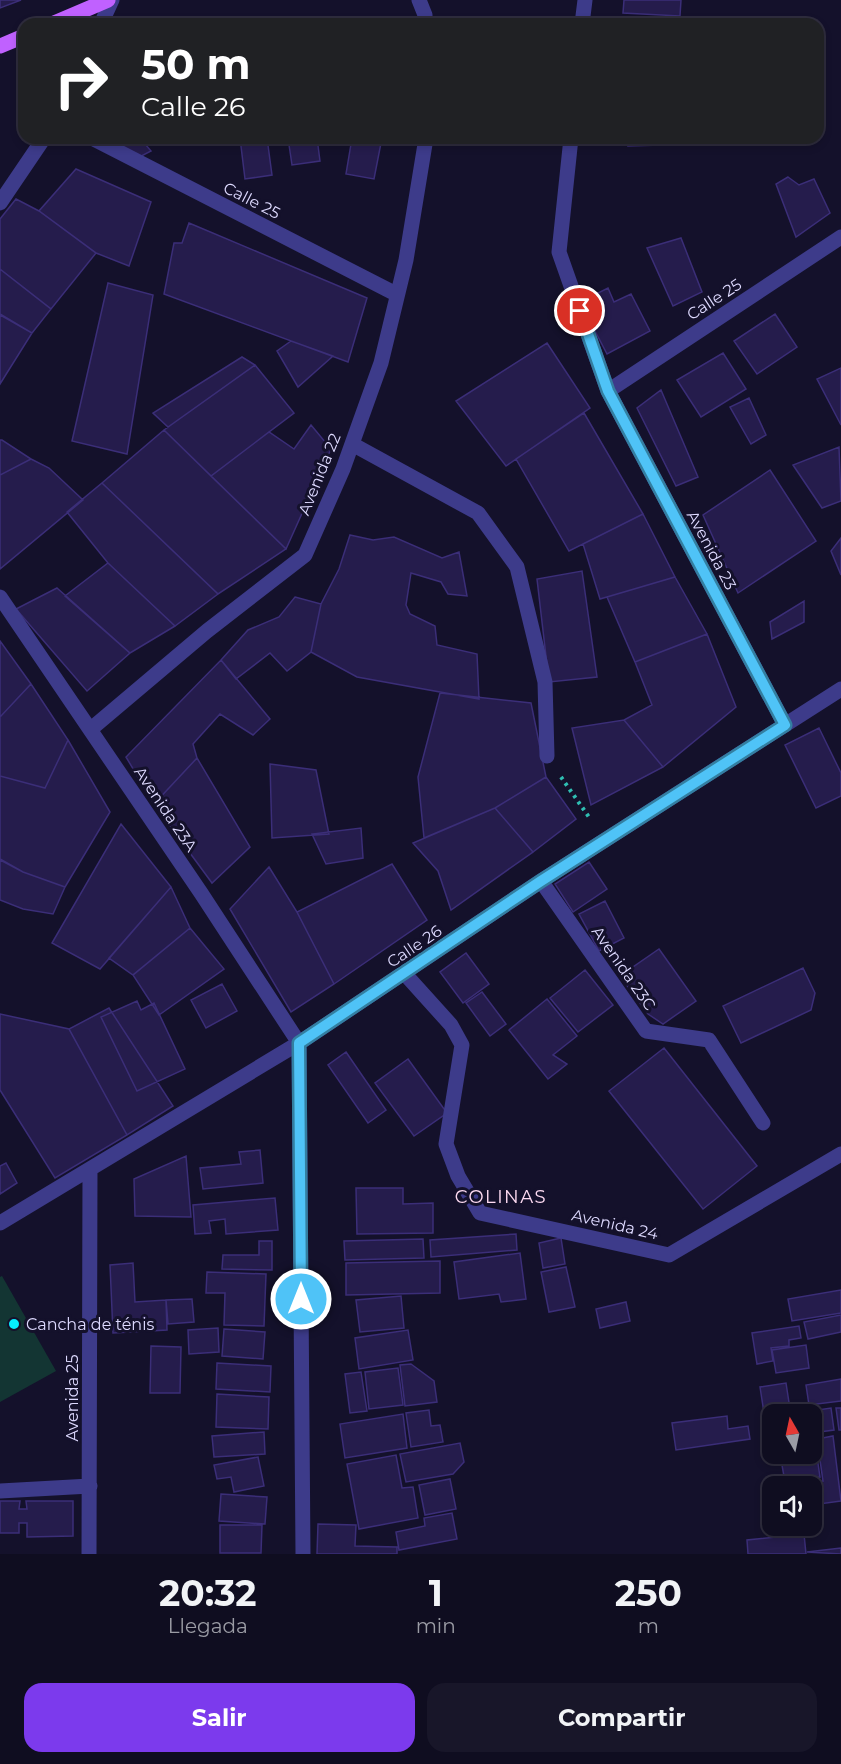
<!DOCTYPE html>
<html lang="es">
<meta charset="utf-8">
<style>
:root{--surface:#0f0d20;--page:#181629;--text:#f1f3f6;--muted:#9b9ca5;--line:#2f2d3e;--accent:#7c3aed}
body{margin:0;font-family:Montserrat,sans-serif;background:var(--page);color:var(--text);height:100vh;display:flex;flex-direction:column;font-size:22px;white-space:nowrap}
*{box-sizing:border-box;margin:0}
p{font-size:20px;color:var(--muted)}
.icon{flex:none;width:33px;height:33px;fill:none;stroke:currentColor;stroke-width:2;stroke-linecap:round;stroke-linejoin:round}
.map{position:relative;height:1554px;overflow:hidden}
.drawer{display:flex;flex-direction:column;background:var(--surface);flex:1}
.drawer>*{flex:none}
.top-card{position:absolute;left:18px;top:18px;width:806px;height:126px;border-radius:18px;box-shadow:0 3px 9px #0003,0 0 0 2px var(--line);background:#202124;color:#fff;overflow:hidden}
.needle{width:39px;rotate:351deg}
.fabs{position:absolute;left:762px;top:1404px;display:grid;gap:12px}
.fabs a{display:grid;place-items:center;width:60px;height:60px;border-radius:12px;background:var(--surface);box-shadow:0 3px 9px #0003,0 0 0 2px var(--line);font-size:30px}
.pin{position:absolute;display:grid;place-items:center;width:51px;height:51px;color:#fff;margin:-26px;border:3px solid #fff;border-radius:50%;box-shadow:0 2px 6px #0007}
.me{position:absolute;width:66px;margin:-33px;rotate:0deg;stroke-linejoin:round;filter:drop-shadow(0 0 4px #0008)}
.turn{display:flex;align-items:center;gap:21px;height:126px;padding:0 24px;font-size:27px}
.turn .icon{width:78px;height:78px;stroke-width:2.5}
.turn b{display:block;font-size:42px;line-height:51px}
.eta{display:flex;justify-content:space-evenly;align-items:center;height:102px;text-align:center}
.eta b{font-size:36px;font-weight:700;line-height:42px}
.cta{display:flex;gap:12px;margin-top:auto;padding:12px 24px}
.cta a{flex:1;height:69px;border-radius:18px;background:var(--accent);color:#fff;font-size:24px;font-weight:700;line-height:69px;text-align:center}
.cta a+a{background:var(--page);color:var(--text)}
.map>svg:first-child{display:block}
.green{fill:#133533}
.building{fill:#251c4c;stroke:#3b2e78;stroke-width:1.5}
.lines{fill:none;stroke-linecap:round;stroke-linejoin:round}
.path{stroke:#2fbeb2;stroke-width:4;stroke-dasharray:3 4.5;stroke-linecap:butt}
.minor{stroke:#3d3b8a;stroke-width:15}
.major{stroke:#c061ff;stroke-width:15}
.route-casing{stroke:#337fa1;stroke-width:15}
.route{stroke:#4fc3f7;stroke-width:10}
.poi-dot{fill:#06ecff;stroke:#14112b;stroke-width:2}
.labels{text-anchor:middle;stroke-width:6;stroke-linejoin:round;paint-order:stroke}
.street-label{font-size:16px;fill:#dedaff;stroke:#14112b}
.poi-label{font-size:16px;fill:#dedaff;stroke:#14112b;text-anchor:start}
.neighbourhood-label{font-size:18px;letter-spacing:1.5px;fill:#ffdcf3;stroke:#14112b}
</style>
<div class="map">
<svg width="841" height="1554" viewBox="0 0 841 1554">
<rect width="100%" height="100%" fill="#14112b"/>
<path class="green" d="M 2,1276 L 56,1371 L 0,1402 L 0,1277 Z"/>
<path class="building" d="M 0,0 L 21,0 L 0,8 Z
M 624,0 L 681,0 L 680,16 L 623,13 Z
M 818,78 L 823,79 L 819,99 L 818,99 Z
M 91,138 L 140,138 L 151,151 L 130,162 Z
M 240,138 L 267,138 L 272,175 L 245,179 Z
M 288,138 L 317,138 L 320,161 L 292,165 Z
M 352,138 L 381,143 L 374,179 L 346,174 Z
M 629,138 L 662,138 L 661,145 L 628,146 Z
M 76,169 L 151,202 L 129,266 L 96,253 L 39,211 Z
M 788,177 L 799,185 L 814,179 L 830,213 L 796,237 L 776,184 Z
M 16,199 L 39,211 L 96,253 L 51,309 L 0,269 L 0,219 Z
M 189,223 L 367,298 L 348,362 L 164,294 L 174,243 L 182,243 Z
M 681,238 L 702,292 L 673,306 L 647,248 Z
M 0,269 L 51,309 L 32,333 L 0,315 Z
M 108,283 L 153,295 L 127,454 L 72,441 Z
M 608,288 L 614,302 L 631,294 L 650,331 L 607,354 L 580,302 Z
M 0,314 L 32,333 L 0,384 Z
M 775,314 L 797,347 L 757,374 L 734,341 Z
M 291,341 L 333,356 L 298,387 L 277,351 Z
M 547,343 L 590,408 L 506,466 L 456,401 Z
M 723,353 L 746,389 L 701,417 L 677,380 Z
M 242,357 L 255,365 L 168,427 L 153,413 Z
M 255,365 L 294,413 L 211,476 L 164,430 Z
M 841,368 L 841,425 L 817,379 Z
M 661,390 L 698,477 L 676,486 L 637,408 Z
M 749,398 L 766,435 L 751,444 L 730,407 Z
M 584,413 L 643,514 L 569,551 L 516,459 Z
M 311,425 L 331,449 L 286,549 L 211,476 L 269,432 L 294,449 Z
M 164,430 L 286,549 L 218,594 L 102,483 Z
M 0,440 L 2,440 L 31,459 L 0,475 Z
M 839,447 L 841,501 L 822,508 L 793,465 Z
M 31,459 L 49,468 L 83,500 L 0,569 L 0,475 Z
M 770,470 L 816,541 L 738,593 L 703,515 Z
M 102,483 L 218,594 L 175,626 L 108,563 L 67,512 Z
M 643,514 L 675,577 L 600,599 L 583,544 Z
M 350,535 L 373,540 L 394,537 L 442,558 L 459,552 L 467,596 L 448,594 L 441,582 L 411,573 L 406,605 L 410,614 L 435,626 L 437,645 L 477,654 L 479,699 L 357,677 L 311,652 L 321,604 L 339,569 Z
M 841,538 L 841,575 L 831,551 Z
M 108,563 L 175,626 L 130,653 L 65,596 Z
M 582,571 L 597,677 L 549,682 L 537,579 Z
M 675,577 L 707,634 L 635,662 L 607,597 Z
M 57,588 L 130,653 L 87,691 L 16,609 Z
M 295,597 L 321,604 L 311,652 L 287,671 L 270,653 L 236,679 L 221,660 L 248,630 L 279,617 Z
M 804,601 L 804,622 L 772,639 L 770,622 Z
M 707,634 L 736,707 L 663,767 L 624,720 L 652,705 L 635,662 Z
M 0,641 L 31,684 L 0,717 Z
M 221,660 L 270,719 L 253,735 L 220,714 L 193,744 L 197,758 L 154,804 L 126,757 Z
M 31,684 L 68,740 L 45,788 L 0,776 L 0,717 Z
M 440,693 L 531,703 L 546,777 L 495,808 L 424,838 L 418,777 Z
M 624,720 L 663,767 L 591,805 L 572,728 Z
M 819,728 L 841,773 L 841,796 L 816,808 L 785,745 Z
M 68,740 L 110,812 L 65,887 L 23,872 L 0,860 L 0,776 L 45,788 Z
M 197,758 L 250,847 L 212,883 L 154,804 Z
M 270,764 L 316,770 L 329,834 L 272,838 Z
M 546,777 L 576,819 L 533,852 L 495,808 Z
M 495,808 L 533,852 L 451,910 L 438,871 L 413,843 Z
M 121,824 L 171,887 L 100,969 L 52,943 Z
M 361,828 L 363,858 L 326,864 L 312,834 Z
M 0,859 L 23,872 L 65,887 L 53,914 L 23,909 L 0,900 Z
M 589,862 L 607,889 L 573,912 L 555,884 Z
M 392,864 L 427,920 L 334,984 L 297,912 Z
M 269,867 L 297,912 L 334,984 L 291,1012 L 230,909 Z
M 171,887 L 190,928 L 133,975 L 109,958 Z
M 605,901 L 624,938 L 599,951 L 579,914 Z
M 190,928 L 224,969 L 159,1015 L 133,975 Z
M 659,949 L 696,1001 L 663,1024 L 648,1014 L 620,976 Z
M 466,953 L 489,984 L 463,1003 L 440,972 Z
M 803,968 L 815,993 L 811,1010 L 741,1043 L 723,1006 Z
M 585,970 L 613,1005 L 578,1032 L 550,998 Z
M 222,984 L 237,1011 L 206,1028 L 191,1000 Z
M 482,992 L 506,1024 L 490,1036 L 466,1003 Z
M 547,999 L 577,1036 L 553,1055 L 567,1064 L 548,1079 L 509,1030 Z
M 137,1001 L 141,1010 L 154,1003 L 185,1069 L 137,1091 L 101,1017 Z
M 109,1008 L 173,1106 L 127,1135 L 69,1029 Z
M 0,1014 L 69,1029 L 127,1135 L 55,1178 L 0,1090 Z
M 664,1048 L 757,1166 L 703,1209 L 609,1091 Z
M 346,1052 L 386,1110 L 368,1123 L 328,1065 Z
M 408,1059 L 447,1113 L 414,1136 L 375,1083 Z
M 260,1150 L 263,1183 L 203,1189 L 200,1168 L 241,1164 L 239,1152 Z
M 186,1156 L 191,1217 L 135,1216 L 134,1179 Z
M 6,1163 L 17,1183 L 0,1194 L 0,1166 Z
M 356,1188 L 403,1188 L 403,1204 L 433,1203 L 433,1233 L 357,1234 Z
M 275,1198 L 278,1230 L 226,1234 L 225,1219 L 209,1221 L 211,1233 L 195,1234 L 193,1205 Z
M 516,1234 L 517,1250 L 431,1257 L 430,1240 Z
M 561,1238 L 565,1264 L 543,1268 L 539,1243 Z
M 423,1239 L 424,1258 L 345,1260 L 344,1241 Z
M 259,1241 L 272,1241 L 272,1270 L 222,1269 L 223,1255 L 259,1255 Z
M 520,1253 L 526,1299 L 501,1302 L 499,1294 L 459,1299 L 454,1262 Z
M 440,1261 L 440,1293 L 346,1295 L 346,1263 Z
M 133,1263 L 135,1302 L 166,1300 L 167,1330 L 113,1333 L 110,1265 Z
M 566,1267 L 575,1307 L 549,1312 L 541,1272 Z
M 207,1272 L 266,1274 L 264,1326 L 224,1325 L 225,1293 L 206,1293 Z
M 841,1290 L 841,1313 L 792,1321 L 788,1299 Z
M 401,1296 L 404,1328 L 360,1332 L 356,1300 Z
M 192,1299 L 194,1322 L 168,1324 L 166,1300 Z
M 626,1302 L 630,1321 L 600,1328 L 596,1309 Z
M 841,1315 L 841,1332 L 808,1339 L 804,1322 Z
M 799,1326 L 801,1338 L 789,1340 L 789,1346 L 771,1348 L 773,1361 L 757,1364 L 752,1333 Z
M 218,1328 L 219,1352 L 189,1354 L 188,1330 Z
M 224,1329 L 265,1332 L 263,1359 L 222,1356 Z
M 408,1330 L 413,1360 L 359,1369 L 355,1338 Z
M 806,1345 L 809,1368 L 776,1373 L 772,1350 Z
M 151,1346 L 181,1347 L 180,1393 L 150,1393 Z
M 217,1363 L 271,1366 L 270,1392 L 216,1389 Z
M 411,1364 L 434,1381 L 437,1402 L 405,1406 L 400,1365 Z
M 398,1368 L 403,1405 L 369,1409 L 365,1372 Z
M 361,1372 L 367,1411 L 350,1413 L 345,1374 Z
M 841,1379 L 841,1401 L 809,1405 L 806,1385 Z
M 786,1383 L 790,1409 L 764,1413 L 760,1387 Z
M 217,1394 L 269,1397 L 268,1429 L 216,1427 Z
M 831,1408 L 834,1430 L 812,1433 L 812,1414 L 790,1414 Z
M 836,1408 L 841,1408 L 841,1430 L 839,1430 Z
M 429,1410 L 431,1426 L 440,1425 L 443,1442 L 411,1447 L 406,1413 Z
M 403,1414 L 407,1448 L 345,1458 L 340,1424 Z
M 727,1416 L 728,1429 L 748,1426 L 750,1439 L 676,1450 L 672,1423 Z
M 264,1432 L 265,1454 L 214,1457 L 212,1436 Z
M 833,1436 L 841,1501 L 812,1505 L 812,1486 L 784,1486 L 823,1481 L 817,1439 Z
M 814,1437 L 820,1477 L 785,1482 L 780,1454 L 812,1454 Z
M 460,1443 L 464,1462 L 453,1474 L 406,1482 L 400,1454 Z
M 396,1455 L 402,1488 L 413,1487 L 418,1518 L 359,1529 L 347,1464 Z
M 258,1457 L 264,1486 L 234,1492 L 231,1477 L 217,1479 L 214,1465 Z
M 450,1479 L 456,1509 L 425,1515 L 419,1485 Z
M 221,1494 L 267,1497 L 265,1524 L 219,1521 Z
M 0,1501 L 20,1501 L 19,1509 L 27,1509 L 26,1501 L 73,1501 L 73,1536 L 27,1537 L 27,1523 L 19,1523 L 19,1533 L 0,1533 Z
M 452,1513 L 457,1539 L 399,1550 L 396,1532 L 425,1526 L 424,1518 Z
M 318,1524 L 356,1525 L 355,1546 L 397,1547 L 397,1554 L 317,1554 Z
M 220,1525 L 262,1525 L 261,1553 L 220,1553 Z
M 804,1534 L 806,1554 L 748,1554 L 747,1540 Z
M 841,1548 L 841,1554 L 807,1552 Z"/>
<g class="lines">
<path class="path" d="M 561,777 L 591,820"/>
<path class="minor" d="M 419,0 L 425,15 L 425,24
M 101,24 L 112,0
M 582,24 L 585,0
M 92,138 L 396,294
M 571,138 L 559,252 L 608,391 L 785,725
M 0,203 L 44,138
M 608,391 L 841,237
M 352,444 L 478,513 L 517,567 L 545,682 L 547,756
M 0,597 L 201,893 L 299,1043 L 303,1554
M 91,729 L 207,631 L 305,555 L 343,469 L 381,363 L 406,260 L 426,138
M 541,881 L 646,1031 L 709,1040 L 763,1123
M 405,974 L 451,1025 L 462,1045 L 446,1144 L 458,1176 L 480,1213 L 669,1255 L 841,1154
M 0,1223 L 299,1043 L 541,881 L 841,689
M 0,1491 L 90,1486
M 89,1554 L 90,1170"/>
<path class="major" d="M 52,24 L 108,0
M 0,46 L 24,36"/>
</g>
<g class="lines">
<defs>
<path id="route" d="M 301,1299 L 299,1043 L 541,881 L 785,725 L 608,391 L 580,311"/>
</defs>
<use href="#route" class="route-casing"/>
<use href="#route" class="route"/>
</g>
<circle class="poi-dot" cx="14" cy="1324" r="6"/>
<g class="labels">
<g class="street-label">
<text transform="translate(252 200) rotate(27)" y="6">Calle 25</text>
<text transform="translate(714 299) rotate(-33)" y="6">Calle 25</text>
<text transform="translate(319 474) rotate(-68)" y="6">Avenida 22</text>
<text transform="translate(712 550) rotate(62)" y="6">Avenida 23</text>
<text transform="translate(166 809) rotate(56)" y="6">Avenida 23A</text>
<text transform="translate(414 946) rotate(-34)" y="6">Calle 26</text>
<text transform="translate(624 968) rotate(55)" y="6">Avenida 23C</text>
<text transform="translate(615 1224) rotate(13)" y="6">Avenida 24</text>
<text transform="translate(72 1398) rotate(-90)" y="6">Avenida 25</text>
</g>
<g class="poi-label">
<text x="26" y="1330">Cancha de ténis</text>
</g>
<g class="neighbourhood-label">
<text x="501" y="1203">COLINAS</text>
</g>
</g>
</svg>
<div class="fabs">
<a><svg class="needle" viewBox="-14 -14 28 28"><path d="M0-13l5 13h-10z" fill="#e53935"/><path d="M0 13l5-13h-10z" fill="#9b9ca5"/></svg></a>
<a><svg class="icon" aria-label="sound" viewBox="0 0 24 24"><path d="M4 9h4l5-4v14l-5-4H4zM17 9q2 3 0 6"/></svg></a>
</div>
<div class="pin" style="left:580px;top:311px;background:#d93025"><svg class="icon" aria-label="arrive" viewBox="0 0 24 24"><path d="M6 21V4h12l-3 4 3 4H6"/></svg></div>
<svg class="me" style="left:301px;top:1299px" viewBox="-20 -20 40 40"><circle r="17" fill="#4fc3f7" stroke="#fff" stroke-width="3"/><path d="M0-11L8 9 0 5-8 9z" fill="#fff"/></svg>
<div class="top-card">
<div class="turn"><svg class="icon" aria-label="right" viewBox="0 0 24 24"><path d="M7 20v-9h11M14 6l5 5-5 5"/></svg><div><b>50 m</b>Calle 26</div></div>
</div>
</div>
<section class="drawer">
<div class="eta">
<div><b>20:32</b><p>Llegada</p></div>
<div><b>1</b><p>min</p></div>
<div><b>250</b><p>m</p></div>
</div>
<div class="cta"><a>Salir</a><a>Compartir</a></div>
</section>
